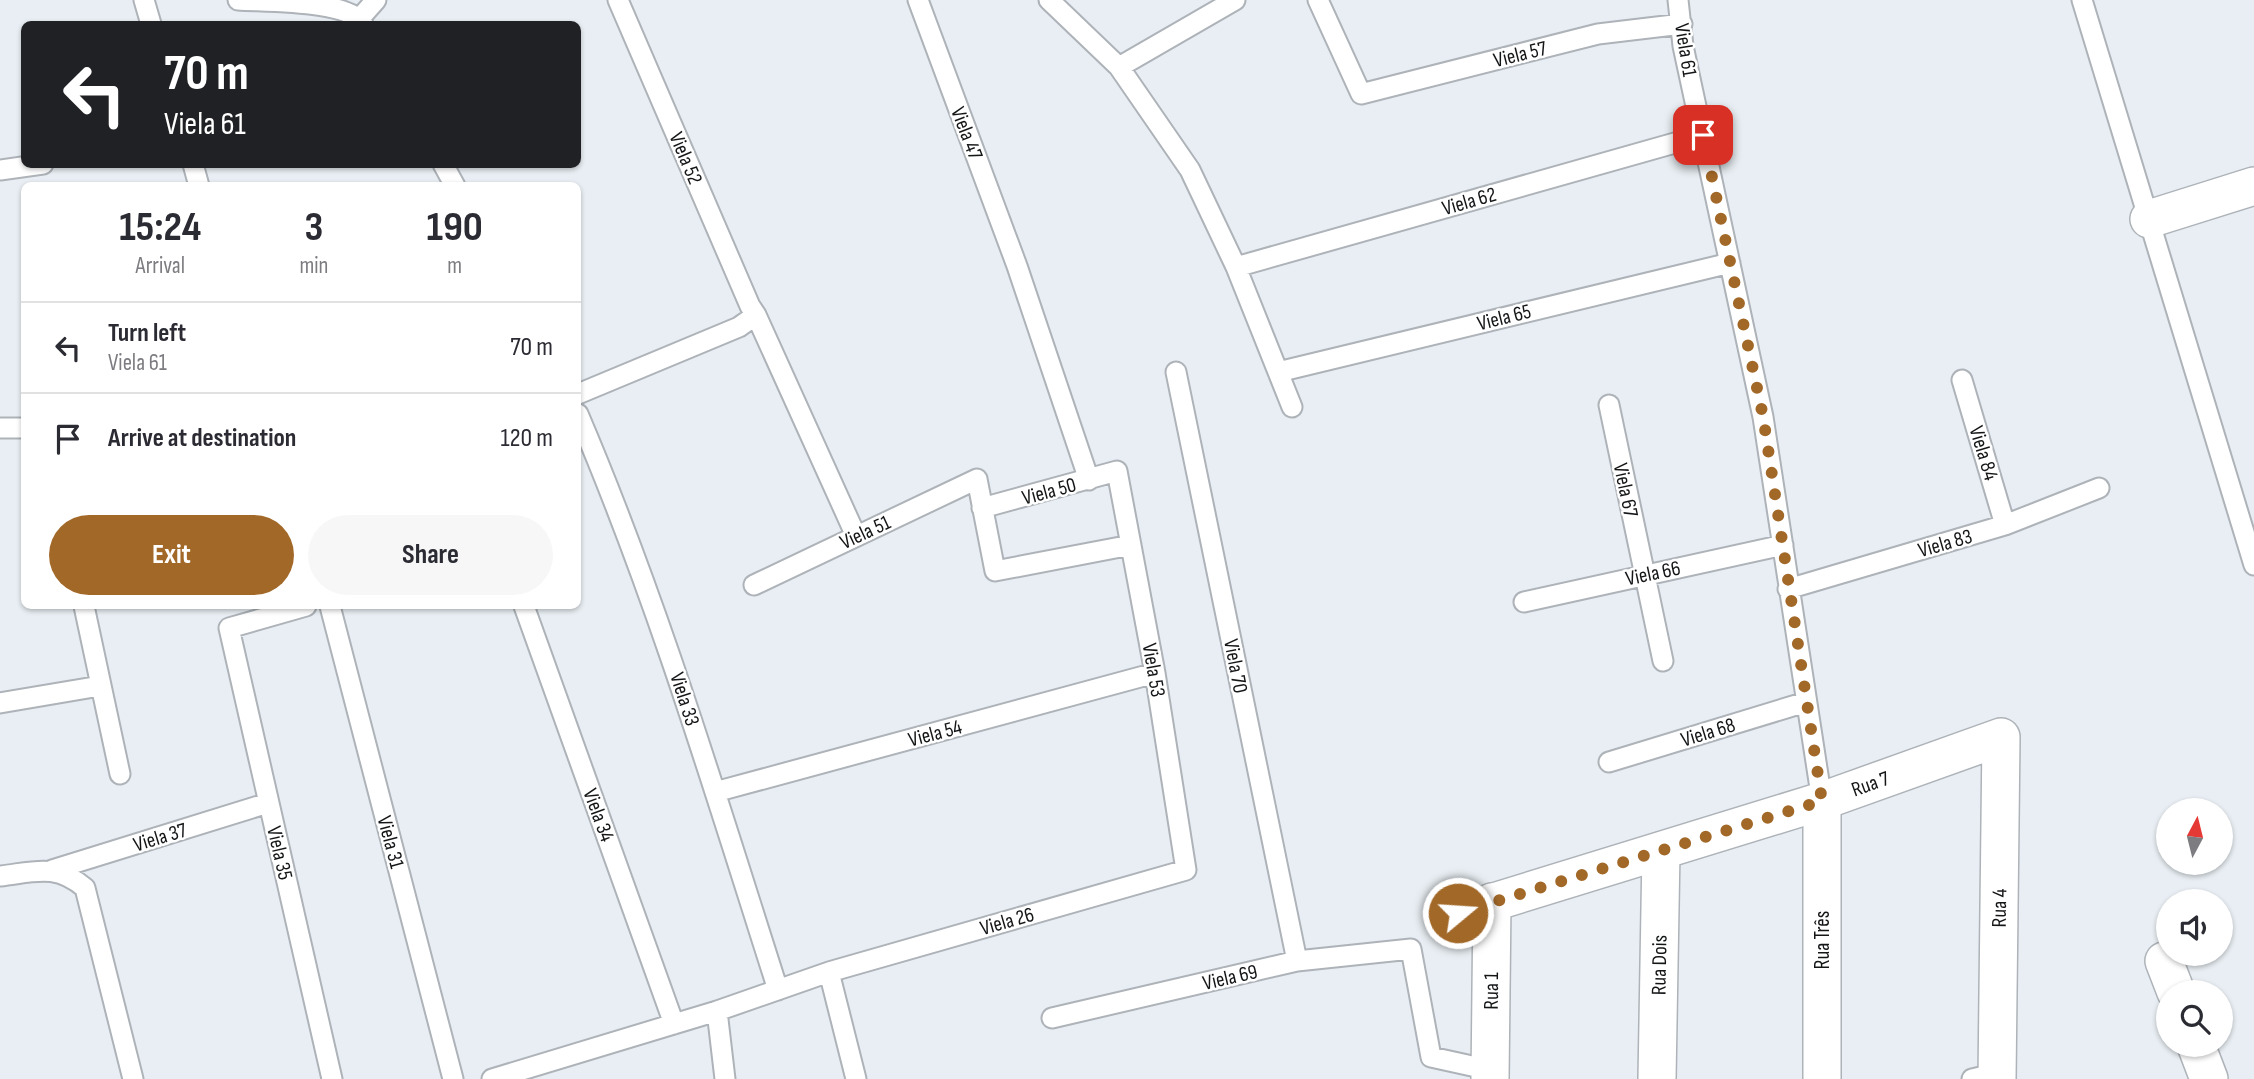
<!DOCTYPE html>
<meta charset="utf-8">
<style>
:root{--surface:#fff;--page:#f7f7f7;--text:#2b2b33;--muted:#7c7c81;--line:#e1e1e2;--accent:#a26828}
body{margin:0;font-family:"Sofia Sans Condensed",sans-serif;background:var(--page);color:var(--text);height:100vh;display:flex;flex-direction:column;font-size:26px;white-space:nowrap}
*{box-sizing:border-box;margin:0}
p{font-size:23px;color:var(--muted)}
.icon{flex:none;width:38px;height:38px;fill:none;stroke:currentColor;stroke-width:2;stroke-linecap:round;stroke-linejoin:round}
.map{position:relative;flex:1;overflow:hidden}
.sheet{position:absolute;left:21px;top:182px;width:560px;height:427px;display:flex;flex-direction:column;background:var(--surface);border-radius:10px;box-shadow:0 2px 5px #0004}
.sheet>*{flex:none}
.hud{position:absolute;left:21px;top:21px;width:560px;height:147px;border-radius:10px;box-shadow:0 2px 5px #0004;background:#202124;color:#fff;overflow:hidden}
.needle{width:46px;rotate:7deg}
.tools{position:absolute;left:2156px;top:798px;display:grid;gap:14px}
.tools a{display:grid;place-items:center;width:77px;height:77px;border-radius:50%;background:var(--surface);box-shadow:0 2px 5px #0004;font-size:35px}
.pin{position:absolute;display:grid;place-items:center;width:60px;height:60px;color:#fff;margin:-30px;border-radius:14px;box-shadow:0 4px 10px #0006}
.me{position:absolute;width:77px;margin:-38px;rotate:72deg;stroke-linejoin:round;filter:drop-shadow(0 0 5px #0008)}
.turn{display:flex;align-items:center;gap:24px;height:147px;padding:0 28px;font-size:32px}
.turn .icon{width:91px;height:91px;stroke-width:2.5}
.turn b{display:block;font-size:49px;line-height:60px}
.eta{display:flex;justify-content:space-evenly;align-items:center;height:119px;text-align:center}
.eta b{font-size:42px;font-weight:700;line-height:49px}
.action{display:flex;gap:14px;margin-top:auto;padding:14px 28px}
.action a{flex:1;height:80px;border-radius:42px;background:var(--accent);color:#fff;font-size:28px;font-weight:700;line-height:80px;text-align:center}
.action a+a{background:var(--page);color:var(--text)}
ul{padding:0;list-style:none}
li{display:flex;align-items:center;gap:21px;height:91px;padding:0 28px;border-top:2px solid var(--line)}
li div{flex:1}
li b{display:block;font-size:26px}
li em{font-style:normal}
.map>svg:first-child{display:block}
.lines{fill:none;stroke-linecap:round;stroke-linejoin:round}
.lane-casing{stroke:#adb3b8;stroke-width:23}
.street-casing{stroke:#adb3b8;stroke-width:40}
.lane{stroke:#fff;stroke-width:19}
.street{stroke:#fff;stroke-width:37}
.route{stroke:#a26828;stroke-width:12;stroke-dasharray:0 21.6}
.labels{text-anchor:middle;stroke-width:5;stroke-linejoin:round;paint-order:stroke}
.street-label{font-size:21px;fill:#131517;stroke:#fff}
</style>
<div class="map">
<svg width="2254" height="1079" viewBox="0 0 2254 1079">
<rect width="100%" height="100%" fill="#e8eef3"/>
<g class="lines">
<defs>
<path id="lane" d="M 144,0 L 151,24
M 238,0 C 266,2 349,0 363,24
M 618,0 L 750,306 L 756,315 L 856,536
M 918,0 L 1017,266 L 1089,480
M 1049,0 L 1119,67 L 1190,170 L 1236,267 L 1292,407
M 1318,0 L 1361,94 L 1598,34 L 1682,24
M 1678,0 L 1683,46 L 1763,417 L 1822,801
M 2082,0 L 2254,565
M 360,18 L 376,0
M 1119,67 L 1235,0
M 193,164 L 199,186
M 443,164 L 455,186
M 0,170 L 43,164
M 1236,267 L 1703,135
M 1176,372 L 1297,961
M 1278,372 L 1730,263
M 1962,380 L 2005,525
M 578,394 L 739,327 L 756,315
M 1609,405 L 1663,661
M 578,414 C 658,601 716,796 778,990
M 0,428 L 24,428
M 754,585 L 977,479 L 995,571 L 1131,545
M 1788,589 L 2005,525 L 2099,488
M 1524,602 L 1783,545
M 84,606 L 120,774
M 306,606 L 229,628 L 332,1079
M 330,606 L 453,1079
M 524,606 L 674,1024
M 0,703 L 100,686
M 1609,762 L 1806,702
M 715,792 L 1155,673
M 52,870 L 268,803
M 0,876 C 35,872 56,863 85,888 L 133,1079
M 829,972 L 1186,870 L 1155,673 L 1117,471 L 982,508
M 717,1011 L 725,1079
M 1052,1018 L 1297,961 L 1411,949 L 1431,1057 L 1490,1070
M 492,1079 L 717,1011 L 829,972 L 856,1079
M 1972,1079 L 1998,1073"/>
<g id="street">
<path d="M 2149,219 L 2254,186"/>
<path d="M 1822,801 L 1822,1079"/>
<path id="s1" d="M 1458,913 L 1822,801 L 2001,737 L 1997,1079"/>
<path d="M 2164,961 L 2176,992"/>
<path d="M 2196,1045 L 2209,1079"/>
<path id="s2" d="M 1490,1079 L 1492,902"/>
<path id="s3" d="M 1657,1079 L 1661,851"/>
</g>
</defs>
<use href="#lane" class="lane-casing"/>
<use href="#street" class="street-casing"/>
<use href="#lane" class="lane"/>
<use href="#street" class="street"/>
</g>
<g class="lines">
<path class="route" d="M 1458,913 L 1822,801 L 1763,416 L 1703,135"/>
</g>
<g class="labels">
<g class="street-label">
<text transform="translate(1686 50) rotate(81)" y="7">Viela 61</text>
<text transform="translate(1520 54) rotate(-14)" y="7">Viela 57</text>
<text transform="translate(967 133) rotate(69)" y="7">Viela 47</text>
<text transform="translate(686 158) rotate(67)" y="7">Viela 52</text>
<text transform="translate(1469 201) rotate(-16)" y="7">Viela 62</text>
<text transform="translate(1504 317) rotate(-14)" y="7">Viela 65</text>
<text transform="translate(1984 453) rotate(73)" y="7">Viela 84</text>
<text transform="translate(1626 490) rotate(78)" y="7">Viela 67</text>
<text transform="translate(1049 491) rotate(-15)" y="7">Viela 50</text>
<text transform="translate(865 532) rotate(-25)" y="7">Viela 51</text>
<text transform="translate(1945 543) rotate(-16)" y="7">Viela 83</text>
<text transform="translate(1653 573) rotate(-12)" y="7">Viela 66</text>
<text transform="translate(1236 666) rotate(79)" y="7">Viela 70</text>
<text transform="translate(1154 670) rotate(80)" y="7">Viela 53</text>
<text transform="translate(685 699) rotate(72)" y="7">Viela 33</text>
<text transform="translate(1708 732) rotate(-17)" y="7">Viela 68</text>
<text transform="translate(935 733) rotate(-15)" y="7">Viela 54</text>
<text dy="7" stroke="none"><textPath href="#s1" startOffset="432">Rua 7</textPath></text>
<text transform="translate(599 815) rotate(70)" y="7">Viela 34</text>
<text transform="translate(160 837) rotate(-17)" y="7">Viela 37</text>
<text transform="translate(391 842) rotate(75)" y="7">Viela 31</text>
<text transform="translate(280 853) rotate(77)" y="7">Viela 35</text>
<text transform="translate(1999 908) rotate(-89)" y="7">Rua 4</text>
<text transform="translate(1007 921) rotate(-16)" y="7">Viela 26</text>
<text transform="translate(1822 940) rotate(-90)" y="7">Rua Três</text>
<text dy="7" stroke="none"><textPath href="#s3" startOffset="114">Rua Dois</textPath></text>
<text transform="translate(1230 977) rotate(-13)" y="7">Viela 69</text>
<text dy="7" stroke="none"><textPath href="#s2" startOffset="88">Rua 1</textPath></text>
</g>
</g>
</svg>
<div class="tools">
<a><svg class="needle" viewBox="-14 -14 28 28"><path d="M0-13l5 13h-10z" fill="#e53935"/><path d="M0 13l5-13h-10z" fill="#7c7c81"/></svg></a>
<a><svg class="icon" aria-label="sound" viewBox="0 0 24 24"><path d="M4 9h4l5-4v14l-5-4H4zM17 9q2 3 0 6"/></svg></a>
<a><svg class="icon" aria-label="search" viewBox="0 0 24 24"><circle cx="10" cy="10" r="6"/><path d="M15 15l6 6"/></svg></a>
</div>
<div class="pin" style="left:1703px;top:135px;background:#d93025"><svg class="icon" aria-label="arrive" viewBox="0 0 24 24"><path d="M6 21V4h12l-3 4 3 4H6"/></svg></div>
<svg class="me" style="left:1458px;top:913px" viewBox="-20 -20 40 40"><circle r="17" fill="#a26828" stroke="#fff" stroke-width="3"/><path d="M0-11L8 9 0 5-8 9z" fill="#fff"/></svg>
<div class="hud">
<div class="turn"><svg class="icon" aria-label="left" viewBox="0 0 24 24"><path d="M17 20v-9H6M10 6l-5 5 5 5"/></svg><div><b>70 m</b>Viela 61</div></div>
</div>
<section class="sheet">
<div class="eta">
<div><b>15:24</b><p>Arrival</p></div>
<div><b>3</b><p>min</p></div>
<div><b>190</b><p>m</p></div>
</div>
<ul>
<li><svg class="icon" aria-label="left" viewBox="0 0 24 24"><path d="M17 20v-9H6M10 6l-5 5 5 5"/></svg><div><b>Turn left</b><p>Viela 61</p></div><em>70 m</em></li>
<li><svg class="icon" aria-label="arrive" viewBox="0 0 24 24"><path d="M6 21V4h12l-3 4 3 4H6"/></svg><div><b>Arrive at destination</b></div><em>120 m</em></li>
</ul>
<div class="action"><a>Exit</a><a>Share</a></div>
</section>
</div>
